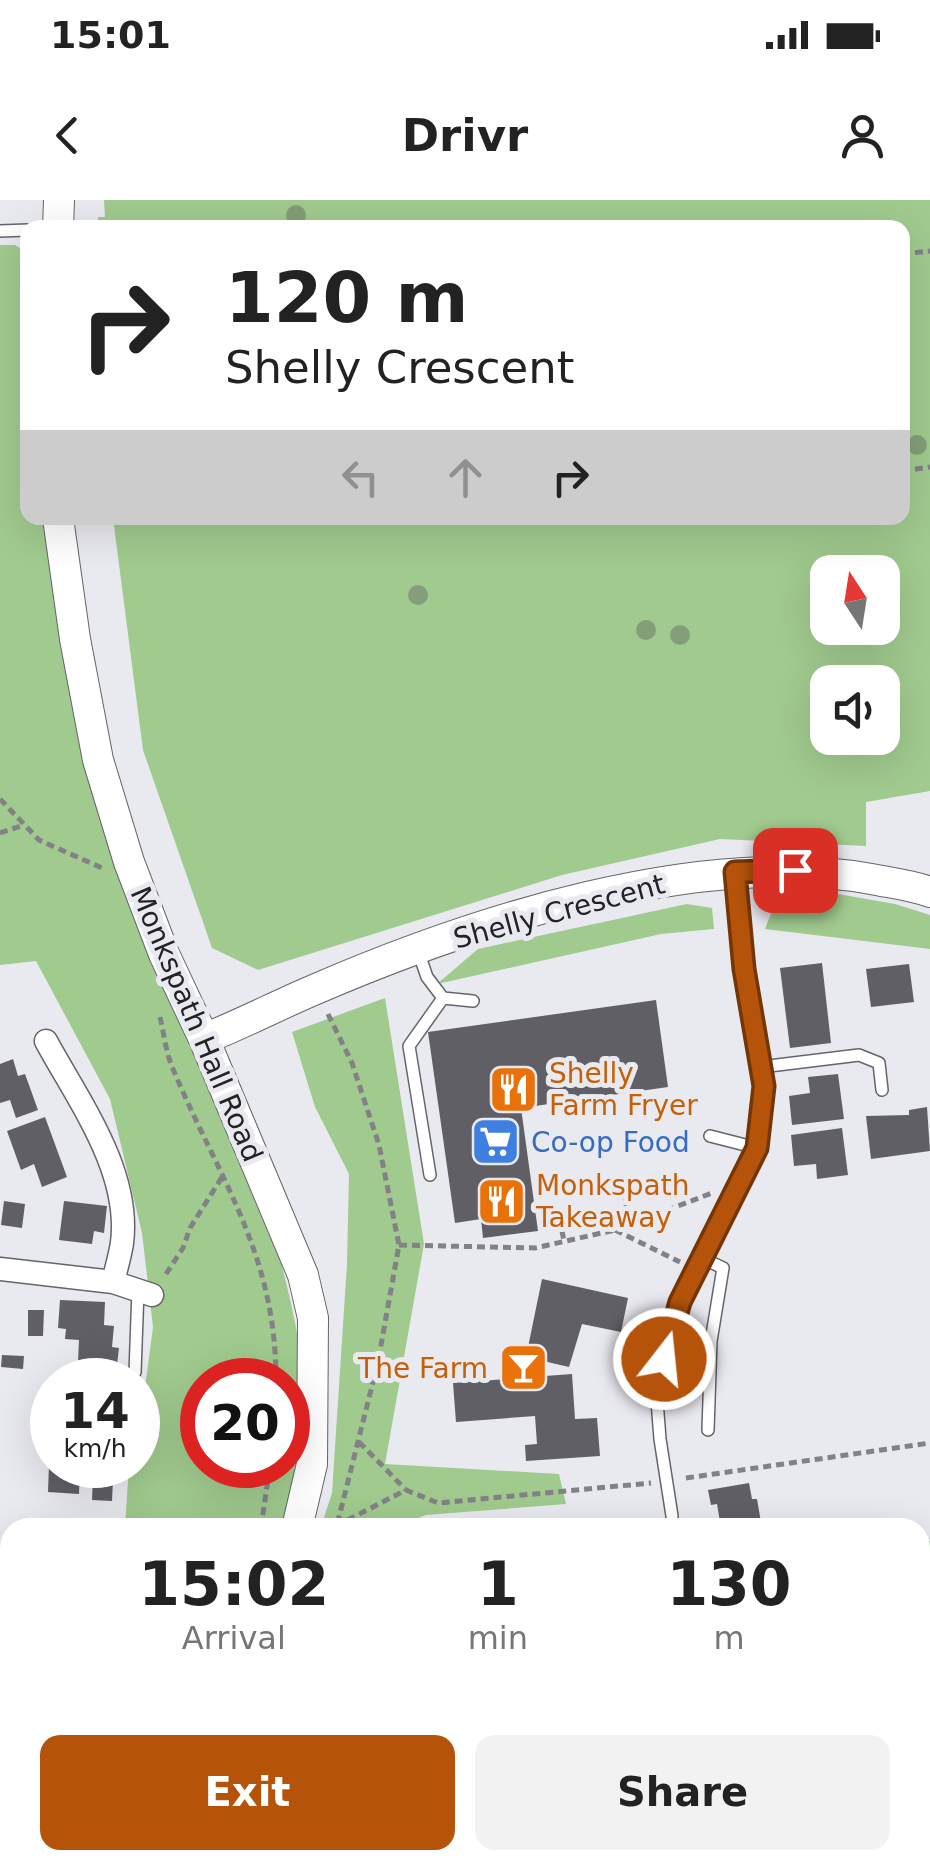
<!DOCTYPE html>
<style>
:root{--surface:#fff;--page:#f2f2f2;--text:#222;--muted:#767676;--accent:#b45309}
body{margin:0;font-family:"DejaVu Sans",sans-serif;background:var(--page);color:var(--text);height:100vh;display:flex;flex-direction:column;font-size:38px;white-space:nowrap}
*{box-sizing:border-box;margin:0}
p{font-size:32px;color:var(--muted)}
.icon{flex:none;width:55px;height:55px;fill:none;stroke:currentColor;stroke-width:2;stroke-linecap:round;stroke-linejoin:round}
.map{position:relative;flex:1;overflow:hidden}
.panel{position:absolute;left:0px;top:1318px;width:930px;height:352px;display:flex;flex-direction:column;background:var(--surface);border-radius:30px 30px 0 0;box-shadow:0 10px 40px #0002}
.panel>*{flex:none}
.guide{position:absolute;left:20px;top:20px;width:890px;height:305px;border-radius:20px;box-shadow:0 10px 40px #0002;background:#fff;color:var(--text);overflow:hidden}
.needle{width:65px;rotate:348deg}
.controls{position:absolute;left:810px;top:355px;display:grid;gap:20px}
.controls a{display:grid;place-items:center;width:90px;height:90px;border-radius:20px;background:var(--surface);box-shadow:0 10px 40px #0002;font-size:50px}
.speed{position:absolute;left:30px;top:1158px;display:flex;gap:20px;font-size:50px;font-weight:700;text-align:center}
.speed>*{display:grid;place-content:center;width:130px;height:130px;border-radius:50%;background:var(--surface);box-shadow:0 10px 40px #0002;line-height:1}
.speed small{font-size:25px;font-weight:400}
.speed .limit{border:15px solid #d22;background:#fff;color:#111}
.pin{position:absolute;display:grid;place-items:center;width:85px;height:85px;color:#fff;margin:-42px;border-radius:20px;box-shadow:0 5px 15px #0006}
.me{position:absolute;width:110px;margin:-55px;rotate:16deg;stroke-linejoin:round;filter:drop-shadow(0 0 8px #0008)}
.turn{display:flex;align-items:center;gap:35px;height:210px;padding:0 40px;font-size:45px}
.turn .icon{width:130px;height:130px;stroke-width:2.5}
.turn b{display:block;font-size:70px;line-height:85px}
.lanes{display:flex;align-items:center;height:95px;padding:0 40px;background:#0003;justify-content:center;gap:50px;direction:ltr}
.lanes .off{opacity:.35}
.eta{display:flex;justify-content:space-evenly;align-items:center;height:170px;text-align:center}
.eta b{font-size:60px;font-weight:600;line-height:70px}
.primary-button{display:flex;gap:20px;margin-top:auto;padding:20px 40px}
.primary-button a{flex:1;height:115px;border-radius:20px;background:var(--accent);color:#fff;font-size:40px;font-weight:600;line-height:115px;text-align:center}
.primary-button a+a{background:var(--page);color:var(--text)}
.status{display:flex;justify-content:space-between;align-items:center;height:70px;padding:0 50px;background:var(--surface);direction:ltr}
.status svg{height:28px;fill:currentColor}
header{display:flex;justify-content:space-between;align-items:center;height:130px;padding:0 40px;background:var(--surface);font-size:45px;font-weight:600}
.map>svg:first-child{display:block}
.green{fill:#a0ca8e;fill-rule:evenodd}
.building{fill:#5f5f65}
.lines{fill:none;stroke-linecap:round;stroke-linejoin:round}
.service-casing{stroke:#64646a;stroke-width:14}
.minor-casing{stroke:#64646a;stroke-width:25}
.tertiary-casing{stroke:#64646a;stroke-width:32}
.path{stroke:#828286;stroke-width:5;stroke-dasharray:8 5;stroke-linecap:butt}
.service{stroke:#fff;stroke-width:11}
.minor{stroke:#fff;stroke-width:22}
.tertiary{stroke:#fff;stroke-width:30}
.tree{fill:#849e79}
.route-casing{stroke:#753606;stroke-width:25}
.route{stroke:#b45309;stroke-width:18}
.labels{text-anchor:middle;stroke-width:10;stroke-linejoin:round;paint-order:stroke}
.street-label{font-size:28px;fill:#232325;stroke:#e9e9f0}
.food-label{font-size:28px;fill:#c56008;stroke:#e9e9f0;text-anchor:start}
.shop-label{font-size:28px;fill:#366cbe;stroke:#e9e9f0;text-anchor:start}
</style>
<div class="status"><b>15:01</b><svg viewBox="0 0 49 12"><path d="M0 12V9h3v3zM5 12V6h3v6zM10 12V3h3v9zM15 12V0h3v12zM26 1h20v11H26zM47 4h2v5h-2z"/></svg></div>
<header><svg class="icon" aria-label="back" viewBox="0 0 24 24"><path d="M15 5l-7 7 7 7"/></svg>Drivr<svg class="icon" aria-label="person" viewBox="0 0 24 24"><circle cx="12" cy="8" r="4"/><path d="M4 21q1-7 8-7t8 7"/></svg></header>
<div class="map">
<svg width="930" height="1669" viewBox="0 0 930 1669">
<rect width="100%" height="100%" fill="#e9e9f0"/>
<path class="green" d="M 104,0 L 930,0 L 930,591 L 866,602 L 866,646 L 720,639 L 562,675 L 258,770 L 212,748 L 143,550 L 113,318 L 902,318 L 902,28 L 98,27 L 98,17 L 105,17 ZM 828,372 L 882,372 L 882,428 L 828,428 ZM 882,482 L 882,538 L 828,538 L 828,482 Z
M 0,45 L 15,45 L 27,52 L 28,318 L 45,318 L 55,406 L 72,499 L 278,1049 C 287,1089 300,1131 301,1172 C 302,1225 295,1276 284,1327 L 125,1327 L 129,1265 L 138,1265 L 138,1201 L 145,1188 L 153,1127 L 142,1033 L 110,899 L 36,761 L 0,765 ZM 202,1180 L 288,1180 L 288,1265 L 202,1265 Z
M 804,688 L 895,704 L 930,715 L 930,749 L 765,729 L 776,700 Z
M 687,704 L 712,708 L 714,729 L 661,734 L 437,784 L 478,749 Z
M 385,798 L 424,1044 L 385,1264 L 559,1274 L 566,1304 L 426,1315 L 396,1327 L 321,1327 L 332,1293 L 347,1064 L 349,974 L 315,907 L 292,832 Z
M 930,1341 L 930,1669 L 817,1669 L 815,1660 L 920,1660 L 920,1342 Z
M 10,1490 L 10,1629 L 0,1634 L 0,1497 Z
M 197,1660 L 427,1660 L 441,1669 L 193,1669 Z"/>
<path class="building" d="M 822,763 L 831,843 L 790,848 L 780,768 Z
M 909,764 L 914,802 L 871,807 L 866,769 Z
M 656,800 L 668,887 L 521,908 L 538,1031 L 483,1038 L 481,1019 L 455,1023 L 428,832 Z
M 13,859 L 18,876 L 25,874 L 38,910 L 16,918 L 10,900 L 0,903 L 0,864 Z
M 838,874 L 844,919 L 792,925 L 789,896 L 810,893 L 808,877 Z
M 927,907 L 930,951 L 871,959 L 866,916 L 909,915 L 909,910 Z
M 45,917 L 67,977 L 42,987 L 34,964 L 21,970 L 7,931 Z
M 842,928 L 848,975 L 817,979 L 816,964 L 794,966 L 791,935 Z
M 4,1001 L 25,1004 L 22,1028 L 1,1025 Z
M 64,1001 L 107,1006 L 104,1033 L 94,1031 L 92,1044 L 59,1040 Z
M 542,1079 L 628,1098 L 621,1132 L 582,1124 L 569,1167 L 526,1157 Z
M 60,1100 L 105,1102 L 104,1125 L 114,1126 L 112,1147 L 119,1148 L 117,1165 L 78,1162 L 79,1140 L 65,1139 L 66,1129 L 58,1128 Z
M 28,1110 L 44,1110 L 43,1136 L 28,1136 Z
M 2,1155 L 24,1156 L 23,1169 L 1,1167 Z
M 572,1174 L 575,1219 L 597,1218 L 600,1256 L 526,1261 L 525,1245 L 537,1244 L 535,1216 L 456,1222 L 453,1183 Z
M 49,1265 L 80,1265 L 79,1294 L 48,1292 Z
M 93,1277 L 113,1279 L 112,1301 L 92,1300 Z
M 749,1283 L 752,1299 L 757,1299 L 762,1328 L 721,1328 L 717,1304 L 711,1305 L 708,1290 Z
M 10,1345 L 10,1395 L 0,1401 L 0,1351 Z"/>
<g class="lines">
<defs>
<path id="service" d="M 0,31 L 28,30
M 418,751 L 427,777 L 443,798 L 473,801
M 761,867 L 859,855 L 879,863 L 882,890
M 710,936 L 757,948
M 430,975 L 409,846 L 443,798
M 700,1057 L 723,1068 L 711,1141 L 708,1230
M 131,1180 L 135,1172 L 138,1090
M 672,1316 L 660,1239 L 656,1188 L 680,1103 L 757,948 L 765,886 L 744,769 L 736,676
M 0,1480 L 10,1466"/>
<path id="minor" d="M 46,841 C 79,902 131,971 122,1043 C 120,1056 116,1069 113,1082
M 0,1069 L 113,1082 L 152,1095
M 344,1660 L 347,1669"/>
<path id="tertiary" d="M 58,28 L 59,0
M 58,318 L 75,439 L 98,560 L 129,662 L 164,754 L 204,839 L 303,1075 L 313,1118 L 312,1264 L 297,1328
M 204,839 C 242,824 278,805 316,789 C 474,721 698,648 871,679 C 891,683 911,685 930,692
M 0,1657 L 10,1653
M 127,1660 L 132,1669"/>
</defs>
<use href="#service" class="service-casing"/>
<use href="#minor" class="minor-casing"/>
<use href="#tertiary" class="tertiary-casing"/>
<path class="path" d="M 902,54 L 930,51
M 28,69 L 24,141 L 28,301
M 902,271 L 930,267
M 0,599 L 39,640 L 102,668
M 0,633 L 24,625
M 328,814 L 352,863 L 379,945 L 399,1045 L 378,1162 L 337,1325
M 160,817 C 164,834 166,853 173,869 C 219,979 276,1053 276,1180
M 624,992 L 629,1024
M 547,1004 L 550,1027 L 561,1026 L 564,1041
M 615,1030 L 680,1062
M 399,1045 L 535,1048 L 615,1030 L 712,993
M 166,1074 L 183,1048 L 190,1028 L 224,974
M 359,1242 L 406,1290
M 686,1278 L 930,1243
M 336,1326 L 406,1290 L 438,1303 L 651,1283
M 261,1328 L 270,1265
M 0,1606 L 10,1602
M 175,1660 L 176,1669"/>
<use href="#service" class="service"/>
<use href="#minor" class="minor"/>
<use href="#tertiary" class="tertiary"/>
</g>
<g class="tree">
<circle cx="296" cy="15" r="10"/>
<circle cx="917" cy="245" r="10"/>
<circle cx="418" cy="395" r="10"/>
<circle cx="646" cy="430" r="10"/>
<circle cx="680" cy="435" r="10"/>
</g>
<g class="lines">
<defs>
<path id="route" d="M 664,1159 L 680,1102 L 757,948 L 764,886 L 744,769 L 735,672 L 795,670"/>
</defs>
<use href="#route" class="route-casing"/>
<use href="#route" class="route"/>
</g>
<defs>
<symbol id="restaurant-square" viewBox="-11 -11 22 22"><rect x="-9" y="-9" width="18" height="18" rx="4" fill="#e8710a" stroke="#e9e9f0"/><path d="M-5-6h1v4h1v-4h1v4h1v-4h1v5L-1.5 .5V6h-2V.5L-5-1ZM5-6V6H3V1.5H1.5Q1.5-4 5-6Z" fill="#fff"/></symbol>
<symbol id="supermarket-square" viewBox="-11 -11 22 22"><rect x="-9" y="-9" width="18" height="18" rx="4" fill="#3f7fe0" stroke="#e9e9f0"/><path d="M-6-5.5h2.5l.6 2H6L4.5 2H-2.5L-4.4-4H-6ZM-1.5 3.2a1.3 1.3 0 1 0 .1 0ZM3 3.2a1.3 1.3 0 1 0 .1 0Z" fill="#fff"/></symbol>
<symbol id="bar-square" viewBox="-11 -11 22 22"><rect x="-9" y="-9" width="18" height="18" rx="4" fill="#e8710a" stroke="#e9e9f0"/><path d="M-6-5H6L.8 .8V4.5H3.5V6h-7V4.5H-.8V.8Z" fill="#fff"/></symbol>
</defs>
<g fill-rule="evenodd">
<use href="#restaurant-square" x="486" y="862" width="55" height="55"/>
<use href="#supermarket-square" x="468" y="914" width="55" height="55"/>
<use href="#restaurant-square" x="474" y="974" width="55" height="55"/>
<use href="#bar-square" x="496" y="1140" width="55" height="55"/>
</g>
<g class="labels">
<g class="street-label">
<text transform="translate(559 711) rotate(-15)" y="10">Shelly Crescent</text>
<text transform="translate(197 824) rotate(67)" y="10">Monkspath Hall Road</text>
</g>
<g class="food-label">
<text x="549" y="883">Shelly<tspan x="549" dy="32">Farm Fryer</tspan></text>
<text x="536" y="995">Monkspath<tspan x="536" dy="32">Takeaway</tspan></text>
<text x="488" y="1178" text-anchor="end">The Farm</text>
</g>
<g class="shop-label">
<text x="531" y="952">Co-op Food</text>
</g>
</g>
</svg>
<div class="controls">
<a><svg class="needle" viewBox="-14 -14 28 28"><path d="M0-13l5 13h-10z" fill="#e53935"/><path d="M0 13l5-13h-10z" fill="#767676"/></svg></a>
<a><svg class="icon" aria-label="sound" viewBox="0 0 24 24"><path d="M4 9h4l5-4v14l-5-4H4zM17 9q2 3 0 6"/></svg></a>
</div>
<div class="speed"><div>14<small>km/h</small></div><div class="limit">20</div></div>
<div class="pin" style="left:795px;top:670px;background:#d93025"><svg class="icon" aria-label="arrive" viewBox="0 0 24 24"><path d="M6 21V4h12l-3 4 3 4H6"/></svg></div>
<svg class="me" style="left:664px;top:1159px" viewBox="-20 -20 40 40"><circle r="17" fill="#b45309" stroke="#fff" stroke-width="3"/><path d="M0-11L8 9 0 5-8 9z" fill="#fff"/></svg>
<div class="guide">
<div class="turn"><svg class="icon" aria-label="right" viewBox="0 0 24 24"><path d="M7 20v-9h11M14 6l5 5-5 5"/></svg><div><b>120 m</b>Shelly Crescent</div></div>
<div class="lanes"><svg class="icon off" aria-label="left" viewBox="0 0 24 24"><path d="M17 20v-9H6M10 6l-5 5 5 5"/></svg><svg class="icon off" aria-label="ahead" viewBox="0 0 24 24"><path d="M12 20V5M6 11l6-6 6 6"/></svg><svg class="icon" aria-label="right" viewBox="0 0 24 24"><path d="M7 20v-9h11M14 6l5 5-5 5"/></svg></div>
</div>
<section class="panel">
<div class="eta">
<div><b>15:02</b><p>Arrival</p></div>
<div><b>1</b><p>min</p></div>
<div><b>130</b><p>m</p></div>
</div>
<div class="primary-button"><a>Exit</a><a>Share</a></div>
</section>
</div>
